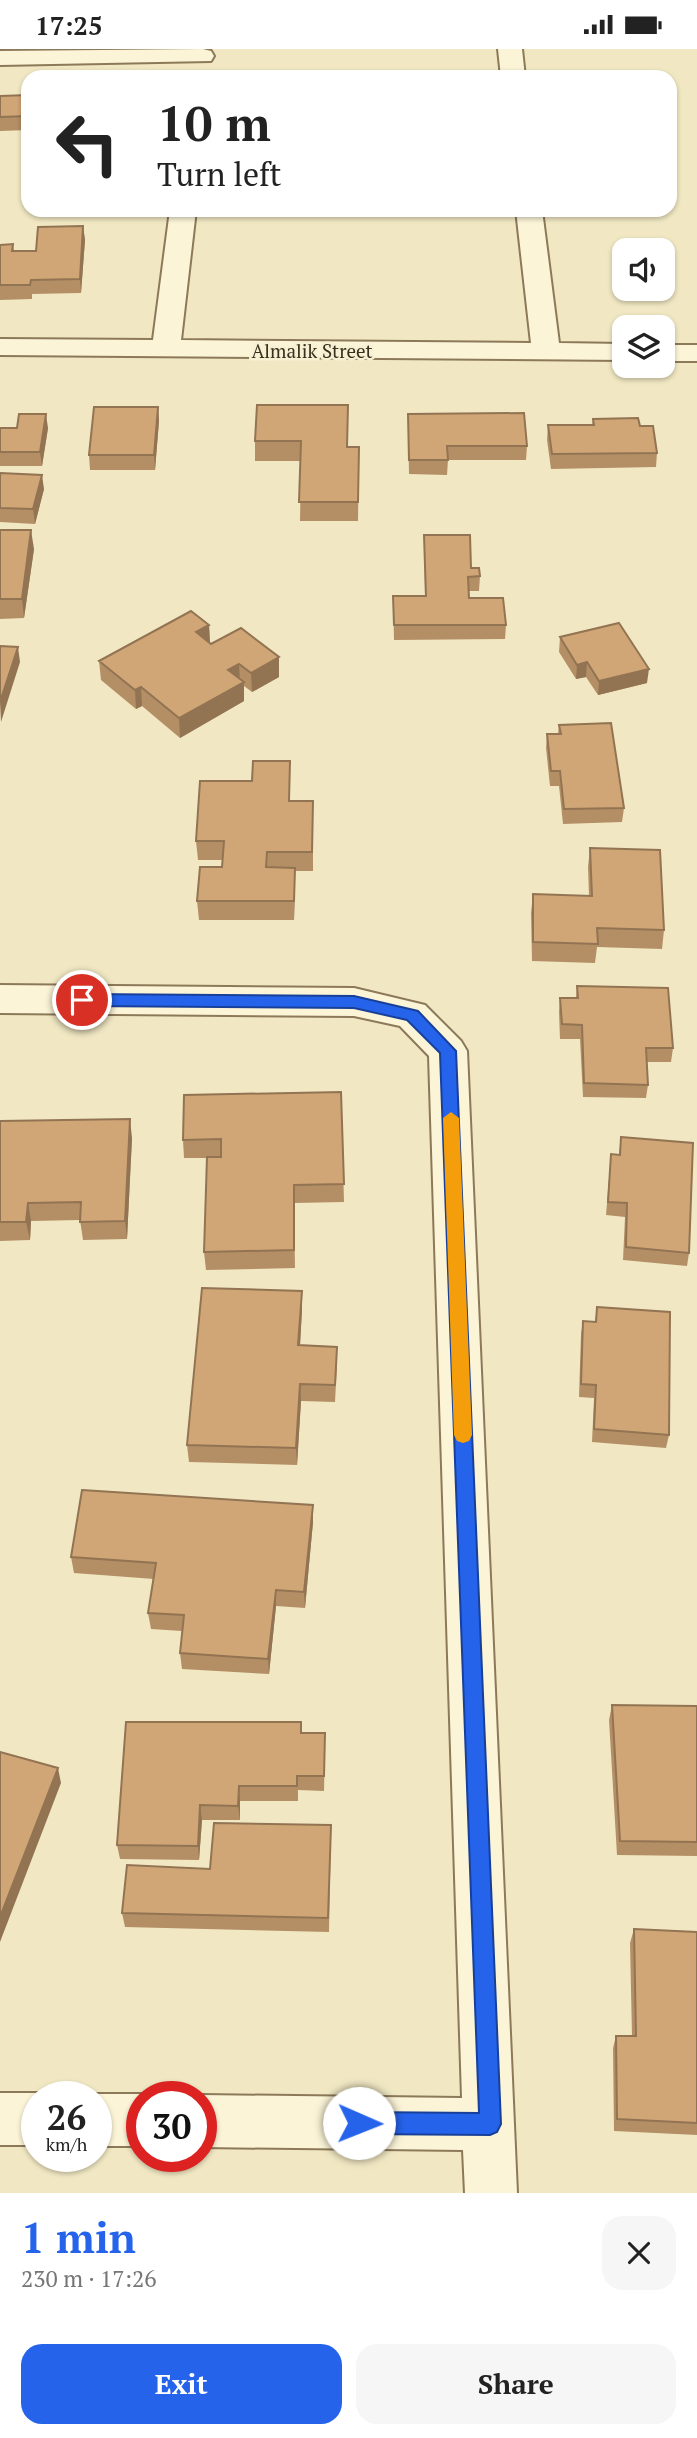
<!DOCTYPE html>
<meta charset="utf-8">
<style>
:root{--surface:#fff;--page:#f6f6f6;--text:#222;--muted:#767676;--accent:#2563eb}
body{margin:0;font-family:"PT Serif",serif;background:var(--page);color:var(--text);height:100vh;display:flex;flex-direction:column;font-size:26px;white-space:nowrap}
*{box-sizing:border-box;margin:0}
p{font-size:23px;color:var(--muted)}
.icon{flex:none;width:38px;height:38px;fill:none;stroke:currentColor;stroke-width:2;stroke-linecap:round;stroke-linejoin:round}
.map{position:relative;height:2144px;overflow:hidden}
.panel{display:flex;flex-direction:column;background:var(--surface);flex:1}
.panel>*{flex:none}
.guide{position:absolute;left:21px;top:21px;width:656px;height:147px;border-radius:21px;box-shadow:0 2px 5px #0004;background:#fff;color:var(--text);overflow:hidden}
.fabs{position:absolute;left:612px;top:189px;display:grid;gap:14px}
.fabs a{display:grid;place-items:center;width:63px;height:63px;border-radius:14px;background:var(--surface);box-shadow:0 2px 5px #0004;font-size:35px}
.speed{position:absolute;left:21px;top:2032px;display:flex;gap:14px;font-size:35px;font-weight:700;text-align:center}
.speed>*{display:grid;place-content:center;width:91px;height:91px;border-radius:50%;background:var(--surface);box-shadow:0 2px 5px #0004;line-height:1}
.speed small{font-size:18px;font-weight:400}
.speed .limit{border:10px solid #d22;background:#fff;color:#111}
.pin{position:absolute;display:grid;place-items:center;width:60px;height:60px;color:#fff;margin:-30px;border:4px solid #fff;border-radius:50%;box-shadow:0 2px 7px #0007}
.me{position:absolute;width:77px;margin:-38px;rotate:91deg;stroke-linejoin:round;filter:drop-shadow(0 0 5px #0008)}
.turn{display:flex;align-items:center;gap:24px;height:147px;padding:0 21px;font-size:32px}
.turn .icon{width:91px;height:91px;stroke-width:2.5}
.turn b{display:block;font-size:49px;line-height:60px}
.round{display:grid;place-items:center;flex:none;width:74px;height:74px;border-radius:21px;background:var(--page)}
.headline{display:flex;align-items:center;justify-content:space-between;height:119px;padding:0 21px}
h1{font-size:42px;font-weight:600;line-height:52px;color:var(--accent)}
.primary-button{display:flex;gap:14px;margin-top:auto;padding:14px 21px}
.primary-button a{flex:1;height:80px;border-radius:21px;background:var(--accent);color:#fff;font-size:28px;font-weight:600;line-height:80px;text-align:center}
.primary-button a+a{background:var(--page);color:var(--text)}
.status{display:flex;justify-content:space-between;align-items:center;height:49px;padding:0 35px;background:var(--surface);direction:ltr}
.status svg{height:19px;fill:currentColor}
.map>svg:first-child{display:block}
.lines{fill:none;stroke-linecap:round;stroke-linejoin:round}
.minor-casing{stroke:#8c7959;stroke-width:4}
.minor{fill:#fbf4d7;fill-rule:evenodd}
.wall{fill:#b48f66}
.shaded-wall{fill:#927453}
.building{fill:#d1a677;stroke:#927453;stroke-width:2}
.route{fill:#2563eb;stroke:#184099;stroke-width:2}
.slow{fill:#f59e0b}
.labels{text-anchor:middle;stroke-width:5;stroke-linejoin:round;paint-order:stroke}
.far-street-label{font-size:19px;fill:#3b2f1e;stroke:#f7f1d4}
</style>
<div class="status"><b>17:25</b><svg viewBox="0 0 49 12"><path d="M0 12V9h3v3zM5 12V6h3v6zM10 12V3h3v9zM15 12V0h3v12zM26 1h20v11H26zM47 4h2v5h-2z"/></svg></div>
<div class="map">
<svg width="697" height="2144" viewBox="0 0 697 2144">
<rect width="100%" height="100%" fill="#f1e8c3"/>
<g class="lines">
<defs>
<path id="minor" d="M 203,0 L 211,2 L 214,7 L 211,12 L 0,16 L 0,2 Z
M 498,0 L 522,0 L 525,28 L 501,28 Z
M 170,161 L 196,161 L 181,291 L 531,294 L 516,161 L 542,161 L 559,294 L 625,295 L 625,311 L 0,306 L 0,290 L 153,291 Z
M 663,296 L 697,296 L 697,312 L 663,312 Z
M 0,936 L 354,939 L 425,956 L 461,992 L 467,1002 L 517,2144 L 465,2144 L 463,2101 L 201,2098 L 201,2048 L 198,2048 L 201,2046 L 462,2049 L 429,1007 L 400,977 L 354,967 L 0,964 Z
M 0,2044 L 37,2044 L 45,2048 L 37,2048 L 37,2096 L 0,2096 Z
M 96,2045 L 142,2045 L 148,2048 L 142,2048 L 142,2097 L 96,2097 L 96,2048 L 90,2048 Z"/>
</defs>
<use href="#minor" class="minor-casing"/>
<use href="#minor" class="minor"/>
</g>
<path class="wall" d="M 28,46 L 28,81 L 0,82 L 0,47 Z
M 83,177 L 85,191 L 81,244 L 32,245 L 32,250 L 0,251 L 0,196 L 13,195 L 14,202 L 36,202 Z
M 257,356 L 347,398 L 359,398 L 358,472 L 300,472 L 301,412 L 255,412 L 255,392 Z
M 158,358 L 159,372 L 155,421 L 90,421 L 89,406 Z
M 408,365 L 527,397 L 526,411 L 448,411 L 447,426 L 409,425 Z
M 593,370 L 640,377 L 657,404 L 656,418 L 551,420 L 547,391 L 548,376 L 592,376 Z
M 0,379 L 48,379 L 42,417 L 0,417 Z
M 0,424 L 44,440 L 35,475 L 0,473 Z
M 0,481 L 34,500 L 24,569 L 0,570 Z
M 424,486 L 471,519 L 480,527 L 479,542 L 469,542 L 469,549 L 506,576 L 505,590 L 394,591 L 393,547 L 425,547 Z
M 209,576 L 210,595 L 279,628 L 252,643 L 244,637 L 244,652 L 180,689 L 142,657 L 136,660 L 101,631 L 99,612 Z
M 560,588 L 647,634 L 598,646 L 586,628 L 576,630 L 559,603 Z
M 559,676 L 624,759 L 622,773 L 563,775 L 559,737 L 550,737 L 546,699 L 547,685 L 558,685 Z
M 290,731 L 290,752 L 313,771 L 313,822 L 295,822 L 294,871 L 199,871 L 197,852 L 222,818 L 223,811 L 198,811 L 196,792 Z
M 590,799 L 664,881 L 662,900 L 597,898 L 595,914 L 532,912 L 531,864 L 533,845 L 589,847 L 588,818 Z
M 577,937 L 673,999 L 671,1013 L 646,1013 L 648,1036 L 646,1049 L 583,1048 L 580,990 L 560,990 L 559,963 L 560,949 L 576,949 Z
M 341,1043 L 344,1153 L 294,1154 L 295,1219 L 206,1221 L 204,1203 L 207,1109 L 184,1109 L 183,1091 Z
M 0,1072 L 132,1089 L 127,1190 L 83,1191 L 80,1171 L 31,1172 L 30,1191 L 0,1192 Z
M 621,1088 L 689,1204 L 687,1217 L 623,1211 L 625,1168 L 606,1166 L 611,1105 L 619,1106 Z
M 302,1242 L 302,1260 L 300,1297 L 337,1298 L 337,1315 L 335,1353 L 301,1352 L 297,1416 L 189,1413 L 187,1396 Z
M 597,1258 L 669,1386 L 666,1399 L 592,1393 L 594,1349 L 579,1348 L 581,1285 L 583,1272 L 595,1273 Z
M 313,1473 L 305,1559 L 276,1557 L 269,1625 L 182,1620 L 180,1604 L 182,1582 L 151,1580 L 148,1564 L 154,1530 L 74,1524 L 71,1508 Z
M 612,1656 L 697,1657 L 697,1807 L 617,1806 L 609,1671 Z
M 301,1673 L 302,1684 L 325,1699 L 324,1742 L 298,1741 L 298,1752 L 240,1752 L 240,1771 L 202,1771 L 199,1811 L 120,1810 L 117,1796 Z
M 331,1776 L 329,1883 L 125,1878 L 122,1864 Z
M 634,1880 L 697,1883 L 697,2086 L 614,2082 L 613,1999 L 616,1987 L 632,1987 L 630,1894 Z"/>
<path class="shaded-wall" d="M 83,177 L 85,191 L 81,244 L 80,230 Z
M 158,358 L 159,372 L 155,421 L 154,406 Z
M 46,365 L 48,379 L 42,417 L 40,403 Z
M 42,426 L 44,440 L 35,475 L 33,460 Z
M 31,481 L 34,500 L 24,569 L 22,550 Z
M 209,576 L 210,595 L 196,583 Z
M 18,598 L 20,613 L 1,673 L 0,653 Z
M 279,608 L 279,628 L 252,643 L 251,624 Z
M 587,613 L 586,628 L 576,630 L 577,616 Z
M 239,615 L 240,634 L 228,621 Z
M 649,620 L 647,634 L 598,646 L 599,632 Z
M 244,633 L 244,652 L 180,689 L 179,669 Z
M 141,638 L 142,657 L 136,660 L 135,641 Z
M 295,819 L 295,838 L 294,871 L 294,852 Z
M 130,1070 L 132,1089 L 127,1190 L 125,1172 Z
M 28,1154 L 31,1172 L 30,1191 L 26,1173 Z
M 302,1242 L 302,1260 L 299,1314 L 298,1296 Z
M 300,1335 L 301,1352 L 297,1416 L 296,1399 Z
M 313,1456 L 313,1473 L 305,1559 L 304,1543 Z
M 276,1541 L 276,1557 L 269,1625 L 268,1610 Z
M 58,1719 L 61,1734 L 0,1893 L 0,1868 Z
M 239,1737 L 240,1752 L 240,1771 L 238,1757 Z
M 200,1756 L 202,1771 L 199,1811 L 198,1797 Z"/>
<path class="building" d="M 28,46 L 28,67 L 0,68 L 0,47 Z
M 28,105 L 28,128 L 27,128 L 27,106 Z
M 83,177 L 80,230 L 31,231 L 30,236 L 0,236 L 0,196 L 13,195 L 12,202 L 36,202 L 38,178 Z
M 257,356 L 348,356 L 347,398 L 359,398 L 358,453 L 299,453 L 301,392 L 255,392 Z
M 94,358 L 158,358 L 154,406 L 89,406 Z
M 524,364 L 527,397 L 447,397 L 448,411 L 409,411 L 408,365 Z
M 19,365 L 46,365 L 40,403 L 0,403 L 0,379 L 17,379 Z
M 638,369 L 640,377 L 653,377 L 657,404 L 552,405 L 548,376 L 594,376 L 593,370 Z
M 0,424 L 42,426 L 33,460 L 0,459 Z
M 0,481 L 31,481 L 22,550 L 0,550 Z
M 424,486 L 470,486 L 471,519 L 479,519 L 480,527 L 468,528 L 469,549 L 503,549 L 506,576 L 394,576 L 393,547 L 426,547 Z
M 191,562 L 209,576 L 196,583 L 211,595 L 241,579 L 279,608 L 251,624 L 239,615 L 228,621 L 244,633 L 179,669 L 141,638 L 135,641 L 99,612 Z
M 619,574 L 649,620 L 599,632 L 587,613 L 577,616 L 560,588 Z
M 0,597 L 18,598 L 0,653 Z
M 611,674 L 624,759 L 564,760 L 560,722 L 551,722 L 547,685 L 561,685 L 559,676 Z
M 253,712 L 290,712 L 289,752 L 313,752 L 312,803 L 267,803 L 266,818 L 295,819 L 294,852 L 197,852 L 200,818 L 222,818 L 224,792 L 196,792 L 200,732 L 252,732 Z
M 590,799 L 660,801 L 664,881 L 597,879 L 598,895 L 533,893 L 533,845 L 592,847 Z
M 577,937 L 668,939 L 673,999 L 646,999 L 648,1036 L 584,1034 L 582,976 L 562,975 L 560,949 L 578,949 Z
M 341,1043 L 344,1135 L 294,1136 L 294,1201 L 204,1203 L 207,1108 L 221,1108 L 221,1090 L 183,1091 L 184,1046 Z
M 130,1070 L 125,1172 L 80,1173 L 81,1153 L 28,1154 L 26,1173 L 0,1173 L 0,1072 Z
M 621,1088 L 693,1094 L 689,1204 L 626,1198 L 627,1154 L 608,1153 L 611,1105 L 620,1106 Z
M 202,1239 L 302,1242 L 298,1296 L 337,1298 L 335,1336 L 300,1335 L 296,1399 L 187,1396 Z
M 597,1258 L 670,1263 L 669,1386 L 594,1380 L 596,1336 L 581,1335 L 583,1272 L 596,1273 Z
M 82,1441 L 313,1456 L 304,1543 L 276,1541 L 268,1610 L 180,1604 L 184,1566 L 148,1564 L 156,1514 L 71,1508 Z
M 612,1656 L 697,1657 L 697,1793 L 620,1792 Z
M 126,1673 L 301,1673 L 301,1684 L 325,1684 L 324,1727 L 297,1727 L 297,1737 L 239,1737 L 238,1757 L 200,1756 L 198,1797 L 117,1796 Z
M 0,1703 L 58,1719 L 0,1868 Z
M 214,1774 L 331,1776 L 328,1869 L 122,1864 L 127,1816 L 210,1820 Z
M 634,1880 L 697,1883 L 697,2074 L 617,2070 L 616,1987 L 636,1987 Z"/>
<path class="route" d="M 82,945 L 354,947 L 418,962 L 456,1002 L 501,2075 L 497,2083 L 490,2086 L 359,2085 L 351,2082 L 348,2074 L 351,2066 L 359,2063 L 479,2064 L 440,1004 L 407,971 L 354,959 L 82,957 L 74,951 Z"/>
<path class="slow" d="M 451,1063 L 459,1069 L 472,1386 L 469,1392 L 463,1394 L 457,1392 L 454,1386 L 443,1069 Z"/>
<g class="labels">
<g class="far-street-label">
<text x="312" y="309">Almalik Street</text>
</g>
</g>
</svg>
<div class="fabs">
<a><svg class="icon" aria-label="sound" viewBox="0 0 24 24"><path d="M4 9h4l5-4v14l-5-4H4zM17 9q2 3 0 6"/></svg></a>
<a><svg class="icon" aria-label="layers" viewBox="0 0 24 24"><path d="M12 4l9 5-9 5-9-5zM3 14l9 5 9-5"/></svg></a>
</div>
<div class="speed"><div>26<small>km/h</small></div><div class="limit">30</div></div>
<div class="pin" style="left:82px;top:951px;background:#d93025"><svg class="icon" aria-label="arrive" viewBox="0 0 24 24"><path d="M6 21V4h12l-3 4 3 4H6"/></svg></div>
<svg class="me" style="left:359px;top:2074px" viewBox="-20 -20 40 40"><circle r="19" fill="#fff"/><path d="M0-13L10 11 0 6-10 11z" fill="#2563eb"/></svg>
<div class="guide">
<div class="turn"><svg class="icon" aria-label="left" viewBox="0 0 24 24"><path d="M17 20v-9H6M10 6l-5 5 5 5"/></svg><div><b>10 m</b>Turn left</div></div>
</div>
</div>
<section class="panel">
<div class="headline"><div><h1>1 min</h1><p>230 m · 17:26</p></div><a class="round"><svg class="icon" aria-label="close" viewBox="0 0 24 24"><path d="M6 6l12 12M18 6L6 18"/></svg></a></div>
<div class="primary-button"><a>Exit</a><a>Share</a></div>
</section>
